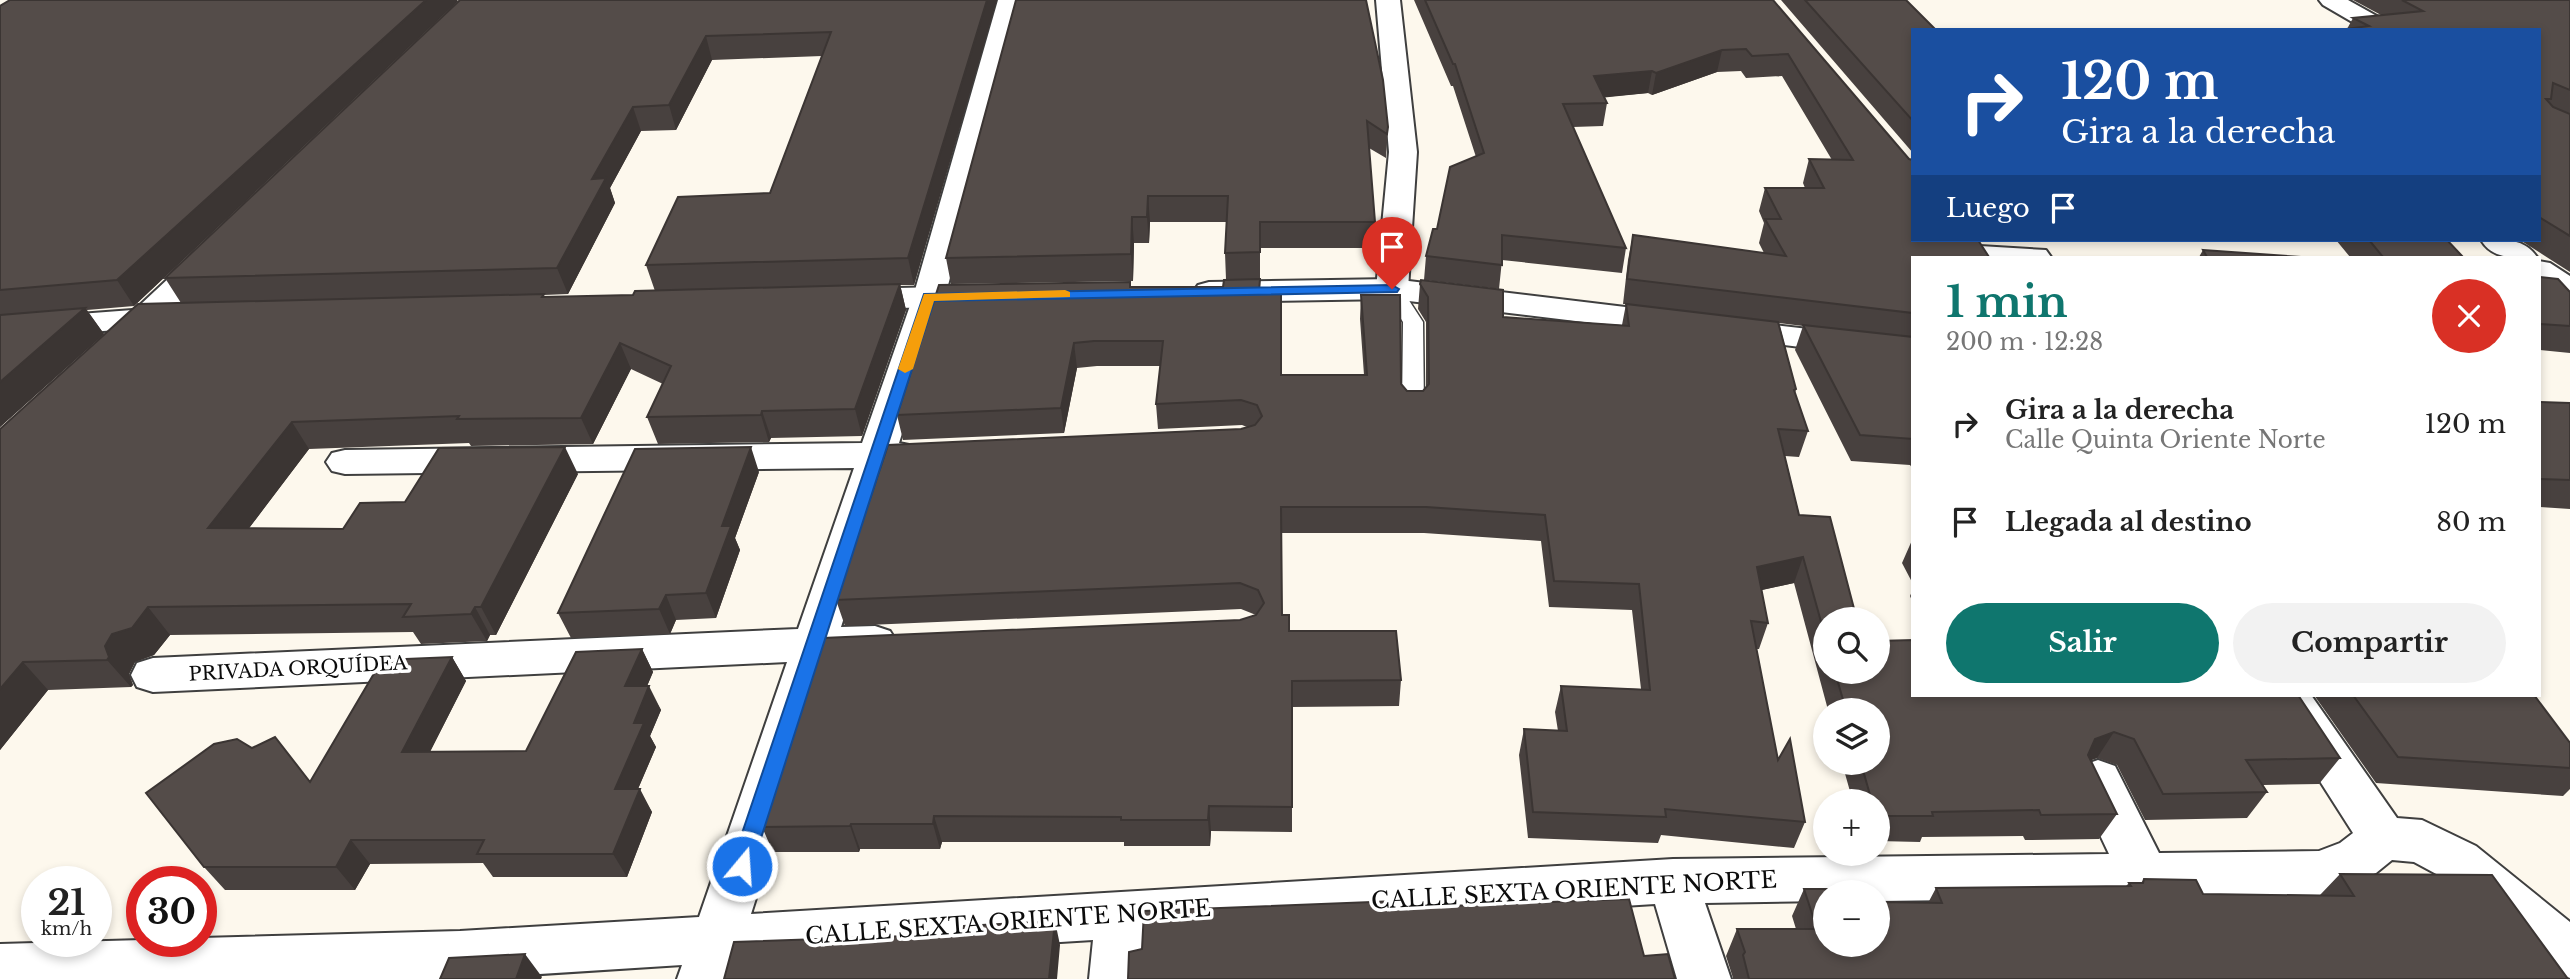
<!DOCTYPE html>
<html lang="es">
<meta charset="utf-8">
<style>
:root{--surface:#fff;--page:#f2f2f2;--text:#222;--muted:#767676;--accent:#0f766e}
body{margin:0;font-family:"Libre Baskerville",serif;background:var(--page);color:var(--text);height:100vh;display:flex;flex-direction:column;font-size:26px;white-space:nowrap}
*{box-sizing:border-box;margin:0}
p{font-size:23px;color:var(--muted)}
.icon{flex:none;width:38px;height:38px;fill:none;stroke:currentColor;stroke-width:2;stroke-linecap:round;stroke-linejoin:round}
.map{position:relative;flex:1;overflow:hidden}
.details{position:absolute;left:1911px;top:256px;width:630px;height:441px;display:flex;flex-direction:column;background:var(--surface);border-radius:0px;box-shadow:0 4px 10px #0003}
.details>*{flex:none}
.banner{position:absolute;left:1911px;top:28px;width:630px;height:214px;border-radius:0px;box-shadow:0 4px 10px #0003;background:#1a4fa0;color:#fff;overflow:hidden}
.controls{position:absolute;left:1813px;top:607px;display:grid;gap:14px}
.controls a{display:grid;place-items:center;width:77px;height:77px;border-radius:50%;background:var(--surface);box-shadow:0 4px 10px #0003;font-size:35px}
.speed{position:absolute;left:21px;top:866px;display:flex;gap:14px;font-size:35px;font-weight:700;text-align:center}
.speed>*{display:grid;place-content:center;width:91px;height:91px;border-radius:50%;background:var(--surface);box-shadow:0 4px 10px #0003;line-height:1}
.speed small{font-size:18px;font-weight:400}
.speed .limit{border:10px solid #d22;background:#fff;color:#111}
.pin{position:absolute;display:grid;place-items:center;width:60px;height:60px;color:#fff;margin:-72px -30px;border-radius:50% 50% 50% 0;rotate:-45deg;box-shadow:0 0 7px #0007}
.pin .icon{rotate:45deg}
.me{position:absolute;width:77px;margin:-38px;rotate:18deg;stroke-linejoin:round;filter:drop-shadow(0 0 5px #0008)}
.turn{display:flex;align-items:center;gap:24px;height:147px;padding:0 35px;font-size:32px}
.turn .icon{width:91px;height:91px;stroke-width:2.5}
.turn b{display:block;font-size:49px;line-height:60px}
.then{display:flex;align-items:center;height:66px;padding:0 35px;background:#0003;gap:14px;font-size:26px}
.round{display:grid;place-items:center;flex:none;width:74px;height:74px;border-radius:37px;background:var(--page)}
.overview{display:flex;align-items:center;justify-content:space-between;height:119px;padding:0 35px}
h1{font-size:42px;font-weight:800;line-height:52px;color:var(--accent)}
.primary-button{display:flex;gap:14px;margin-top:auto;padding:14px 35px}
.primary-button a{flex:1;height:80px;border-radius:42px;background:var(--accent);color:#fff;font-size:28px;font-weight:800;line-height:80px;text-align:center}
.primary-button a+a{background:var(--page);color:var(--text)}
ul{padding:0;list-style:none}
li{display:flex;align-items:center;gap:21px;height:98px;padding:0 35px}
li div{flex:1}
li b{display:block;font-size:26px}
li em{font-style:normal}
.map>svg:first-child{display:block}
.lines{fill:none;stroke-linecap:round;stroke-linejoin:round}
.service-casing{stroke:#3f3f3f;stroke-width:3}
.minor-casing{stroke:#3f3f3f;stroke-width:4}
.tertiary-casing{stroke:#3f3f3f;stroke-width:4}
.service{fill:#fff;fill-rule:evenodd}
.minor{fill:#fff;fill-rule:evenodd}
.tertiary{fill:#fff;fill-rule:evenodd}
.wall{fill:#48413f;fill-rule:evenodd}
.shaded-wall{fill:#3b3533}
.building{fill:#544c49;stroke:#3b3533;stroke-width:2}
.route{fill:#1a73e8;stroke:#114b97;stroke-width:2}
.slow{fill:#f59e0b}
.labels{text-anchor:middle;stroke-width:7;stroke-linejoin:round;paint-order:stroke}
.street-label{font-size:19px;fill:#0c0c0c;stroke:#fff}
.near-street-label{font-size:23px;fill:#0c0c0c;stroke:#fff}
</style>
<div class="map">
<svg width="2570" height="979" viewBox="0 0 2570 979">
<rect width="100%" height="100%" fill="#fdf8ed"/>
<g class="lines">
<defs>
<path id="service" d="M 1392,283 L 1399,285 L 1423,322 L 1424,409 L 1421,414 L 1405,414 L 1402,409 L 1403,322 L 1382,289 Z"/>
<path id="minor" d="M 998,0 L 1022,0 L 945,297 L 899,443 L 914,446 L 920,455 L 914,464 L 892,467 L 841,627 L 875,626 L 890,631 L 897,642 L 890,653 L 875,658 L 831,660 L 751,914 L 1673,859 L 2109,854 L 2074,780 L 2081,766 L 2098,760 L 2115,766 L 2159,853 L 2319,851 L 2340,843 L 2353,833 L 2265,695 L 2311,695 L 2397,818 L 2422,820 L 2476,846 L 2570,922 L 2570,978 L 2551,971 L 2440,876 L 2414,862 L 2392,860 L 2376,873 L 2321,895 L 1878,901 L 1878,892 L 1825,892 L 1825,901 L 1705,903 L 1731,979 L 1677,979 L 1655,904 L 1145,936 L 1143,979 L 1089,979 L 1093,940 L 736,962 L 731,979 L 677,979 L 682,965 L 463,979 L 0,979 L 0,944 L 142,940 L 201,942 L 201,938 L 460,931 L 699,917 L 787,662 L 153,692 L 137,687 L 131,675 L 137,663 L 153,658 L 798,629 L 854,468 L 345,474 L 332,471 L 326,462 L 332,453 L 345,450 L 862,443 L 913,297 Z
M 1376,0 L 1400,0 L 1417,152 L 1408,289 L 1403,296 L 1392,299 L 1381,296 L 1376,289 L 1389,152 Z
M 2319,0 L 2348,0 L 2393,25 L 2396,30 L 2366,30 L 2323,5 Z
M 2481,240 C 2503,240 2523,237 2537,257 C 2515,258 2493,260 2481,240 Z
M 1980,246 L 2046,250 L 2051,257 L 1966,257 L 1964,255 L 1969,248 Z
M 211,247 L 222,249 L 227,256 L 222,263 L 134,347 L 122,350 L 110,347 L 105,340 L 110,333 L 200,249 Z
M 2539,261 L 2550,263 L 2570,276 L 2570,301 L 2559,298 L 2539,285 Z"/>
<path id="tertiary" d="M 1392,279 L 1675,313 L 1687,316 L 1692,323 L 1687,330 L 1675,333 L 1392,299 L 1209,302 L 1198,299 L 1193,292 L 1198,285 L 1209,282 Z
M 988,286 L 1000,289 L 1004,296 L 1000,303 L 988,306 L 852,309 L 840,306 L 836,299 L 840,292 L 852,289 Z
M 172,307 L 184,310 L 189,317 L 184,324 L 0,340 L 0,320 Z
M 1731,320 L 1913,341 L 1913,361 L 1719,337 L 1714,330 L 1719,323 Z"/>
</defs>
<use href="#service" class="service-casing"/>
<use href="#minor" class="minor-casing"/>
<use href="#tertiary" class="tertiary-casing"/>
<use href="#service" class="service"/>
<use href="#minor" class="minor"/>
<use href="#tertiary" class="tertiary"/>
</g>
<path class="wall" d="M 460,0 L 997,0 L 914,285 L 900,285 L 906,310 L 862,436 L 771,438 L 769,442 L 658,444 L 647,417 L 663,384 L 631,369 L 593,444 L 471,446 L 469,443 L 309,449 L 249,528 L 343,529 L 405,502 L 578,474 L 496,635 L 490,635 L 487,641 L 421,644 L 413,632 L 170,635 L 154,655 L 135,662 L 129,674 L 133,685 L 131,687 L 48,690 L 0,750 L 0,429 L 181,303 L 165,278 ZM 822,56 L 770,193 L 646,265 L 655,291 L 633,295 L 545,297 L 544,295 L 568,294 L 615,203 L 610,188 L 641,131 L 676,130 L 712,60 Z
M 1016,0 L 1388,127 L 1386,158 L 1369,148 L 1375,222 L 1374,248 L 1260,248 L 1260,279 L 1226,279 L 1225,253 L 1227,222 L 1150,222 L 1149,243 L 1134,243 L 1133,281 L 951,284 L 946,258 Z
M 1414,0 L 1773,0 L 1913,257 L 1913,469 L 1910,465 L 1851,461 L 1795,350 L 1803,326 L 1779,323 L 1796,389 L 1795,393 L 1808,431 L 1799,457 L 1785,456 L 1825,620 L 1825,672 L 1878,672 L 2340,758 L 2319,784 L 2263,785 L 2267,792 L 2247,818 L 2145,820 L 2117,765 L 2097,758 L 2090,760 L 2117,814 L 2099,839 L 2025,840 L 2023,836 L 1922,837 L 1920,842 L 1878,841 L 1878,802 L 1853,802 L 1842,763 L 1878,763 L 1878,710 L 1828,710 L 1794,583 L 1761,590 L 1768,623 L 1759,649 L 1756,649 L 1778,760 L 1805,822 L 1794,848 L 1661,835 L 1658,843 L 1528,838 L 1519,755 L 1524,729 L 1558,731 L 1555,712 L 1561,686 L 1641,689 L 1632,610 L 1549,607 L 1541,541 L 1424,533 L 1281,533 L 1282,615 L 1289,631 L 1401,680 L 1399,706 L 1292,707 L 1292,832 L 1211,831 L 1210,846 L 1124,846 L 1124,842 L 942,842 L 940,849 L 860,849 L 859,852 L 773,852 L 762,827 L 1240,620 L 1256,615 L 1241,609 L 845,626 L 836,600 L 1247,427 L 1242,425 L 1158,429 L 1156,404 L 1160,366 L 1097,366 L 1077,368 L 1064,433 L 903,440 L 897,415 L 1130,282 L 1131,287 L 1260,292 L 1281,375 L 1364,375 L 1360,319 L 1361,295 L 1401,384 L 1407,391 L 1423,391 L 1426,387 L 1426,322 L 1418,309 L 1420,284 L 1503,317 L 1622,325 L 1626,304 L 1623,304 L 1628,260 L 1633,235 L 1764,253 L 1759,243 L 1764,223 L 1759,211 L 1765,188 L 1805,188 L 1803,183 L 1809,159 L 1832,160 L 1782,76 L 1746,78 L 1741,71 L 1717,72 L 1652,95 L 1648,93 L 1604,97 L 1607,103 L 1603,126 L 1573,127 L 1626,248 L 1622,273 L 1502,260 L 1499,289 L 1424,280 L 1426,256 L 1437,229 L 1476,157 L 1453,86 L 1451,86 Z
M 1781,0 L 1906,0 L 1913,30 L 1913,153 Z
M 2353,0 L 2570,0 L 2570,272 L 2520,240 L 2539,240 L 2539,30 L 2347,29 L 2353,18 L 2381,15 Z
M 458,1 L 134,306 L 87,310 L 104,334 L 0,427 L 0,6 Z
M 2336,240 L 2447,240 L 2463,257 L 2350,257 Z
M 2203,250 L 2301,257 L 2199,257 Z
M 2539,277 L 2570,292 L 2570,353 L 2539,350 Z
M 2539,402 L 2570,403 L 2570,509 L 2539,507 Z
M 759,472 L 735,538 L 740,550 L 716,618 L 676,620 L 670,634 L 571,638 L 558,613 Z
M 1913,538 L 1913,584 L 1902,563 Z
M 1913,589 L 1913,603 L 1910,596 Z
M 642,649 L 653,672 L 647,686 L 661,710 L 650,736 L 656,747 L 638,789 L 652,812 L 627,877 L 493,877 L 483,863 L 370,864 L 355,890 L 225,890 L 204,867 L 252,748 L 310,782 L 452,657 L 466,681 L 430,752 L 526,751 Z
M 2314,695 L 2534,695 L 2570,743 L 2570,789 L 2563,796 L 2376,783 Z
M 2340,874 L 2568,979 L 1733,979 L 1733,978 L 1726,956 L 1737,929 L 1796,929 L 1792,916 L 1804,889 L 1825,945 L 1928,903 L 1936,888 L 2126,886 L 2129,883 L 2141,883 L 2144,879 L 2203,894 L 2320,895 Z"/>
<path class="shaded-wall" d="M 426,0 L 457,0 L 458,1 L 134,306 L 117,280 Z
M 987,0 L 997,0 L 914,285 L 908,258 Z
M 706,36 L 712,60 L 676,130 L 669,105 Z
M 1722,50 L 1717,72 L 1652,95 L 1656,73 Z
M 1652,71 L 1648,93 L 1590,99 L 1594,76 Z
M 633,107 L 641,131 L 610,188 L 615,203 L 568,294 L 557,268 L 592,179 Z
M 1148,196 L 1150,222 L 1149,243 L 1147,217 Z
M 1132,217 L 1134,243 L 1133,281 L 1131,254 Z
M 900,284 L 906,310 L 862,436 L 855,409 Z
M 85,308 L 104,334 L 0,427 L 0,382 Z
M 620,343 L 631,369 L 593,444 L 581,418 Z
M 1074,343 L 1077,368 L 1064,433 L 1061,408 Z
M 762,411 L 771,438 L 769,442 L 761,415 Z
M 292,422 L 309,449 L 228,556 L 208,528 Z
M 565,447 L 578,474 L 496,635 L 481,607 Z
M 751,447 L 759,472 L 735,538 L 740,550 L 716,618 L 706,593 L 722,526 Z
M 1803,557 L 1794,583 L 1749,593 L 1757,567 Z
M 666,595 L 676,620 L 670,634 L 659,609 Z
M 148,607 L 170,635 L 154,655 L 135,662 L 129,674 L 133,685 L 131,687 L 107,660 L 105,646 L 112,634 Z
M 475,607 L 490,635 L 487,641 L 471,614 Z
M 642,649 L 653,672 L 637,710 L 625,686 Z
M 452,657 L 466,681 L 418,775 L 402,752 Z
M 23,662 L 48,690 L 0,750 L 0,689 Z
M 649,686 L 661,710 L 650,736 L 656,747 L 628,812 L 615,789 L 634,723 Z
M 2114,732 L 2097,758 L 2079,765 L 2095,739 Z
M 640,789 L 652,812 L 627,877 L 613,854 Z
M 1209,806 L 1211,831 L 1210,846 L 1208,820 Z
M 934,816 L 942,842 L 940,849 L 933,824 Z
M 851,824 L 860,849 L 859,852 L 850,826 Z
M 351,840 L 370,864 L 355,890 L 336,867 Z
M 1055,921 L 1060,945 L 1057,979 L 1049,979 Z
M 525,954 L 542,977 L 541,979 L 516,979 Z"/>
<path class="building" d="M 10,0 L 426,0 L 117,280 L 0,290 L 0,6 Z
M 460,0 L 987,0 L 908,258 L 646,265 L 678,197 L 770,193 L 831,32 L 706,36 L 669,105 L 633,107 L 592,179 L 606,178 L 557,268 L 165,278 Z
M 1016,0 L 1366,0 L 1383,80 L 1388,127 L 1387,134 L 1367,121 L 1375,222 L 1260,222 L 1260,252 L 1225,253 L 1228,196 L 1148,196 L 1147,217 L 1132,217 L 1131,254 L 946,258 Z
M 1425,0 L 1773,0 L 1909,159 L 1913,160 L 1913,240 L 1978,240 L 1989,257 L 1913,257 L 1913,313 L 1627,279 L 1633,235 L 1786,256 L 1765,219 L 1781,219 L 1765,188 L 1824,188 L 1809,159 L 1853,160 L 1788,54 L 1752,56 L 1746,49 L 1722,50 L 1656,73 L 1652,71 L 1594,76 L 1607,103 L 1563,104 L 1626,248 L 1502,235 L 1502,265 L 1426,256 L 1433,229 L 1437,229 L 1450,167 L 1484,153 L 1455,64 L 1453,64 Z
M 1805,0 L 1906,0 L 1936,30 L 1913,30 L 1913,121 Z
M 2402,0 L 2570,0 L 2570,90 L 2553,83 L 2551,99 L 2546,99 L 2553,107 L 2570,114 L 2570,236 L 2539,217 L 2539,30 L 2339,30 L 2369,26 L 2353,18 L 2423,11 Z
M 2369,240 L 2447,240 L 2463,257 L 2383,257 Z
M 2203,250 L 2301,257 L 2207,257 Z
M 2539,277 L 2558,279 L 2570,292 L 2570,326 L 2539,324 Z
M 1260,279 L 1259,292 L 1281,292 L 1281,375 L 1367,375 L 1361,295 L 1400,295 L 1401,384 L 1407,391 L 1423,391 L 1429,384 L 1428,297 L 1420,284 L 1421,280 L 1503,290 L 1503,317 L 1629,326 L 1626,304 L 1778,322 L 1796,389 L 1794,390 L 1808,431 L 1778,429 L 1799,515 L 1830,517 L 1857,620 L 1825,620 L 1825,636 L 1803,557 L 1757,567 L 1768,623 L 1751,621 L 1778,760 L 1790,739 L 1805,822 L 1665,809 L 1666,817 L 1533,812 L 1524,729 L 1567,731 L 1561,686 L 1650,690 L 1639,584 L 1554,581 L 1545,515 L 1426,507 L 1281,507 L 1282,615 L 1289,615 L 1289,631 L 1396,631 L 1401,680 L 1292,681 L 1292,807 L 1209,806 L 1208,820 L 1121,820 L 1121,817 L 934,816 L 933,824 L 851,824 L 850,826 L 762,827 L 823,638 L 1240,620 L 1256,615 L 1264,603 L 1258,590 L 1240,583 L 836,600 L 888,445 L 1241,429 L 1255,425 L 1262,416 L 1257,405 L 1241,400 L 1156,404 L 1163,341 L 1094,341 L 1074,343 L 1061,408 L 897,415 L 939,285 L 1130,282 L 1130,287 L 1223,287 L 1224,280 Z
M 900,284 L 855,409 L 762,411 L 761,415 L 647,417 L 671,366 L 620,343 L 581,418 L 457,419 L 459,416 L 292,422 L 208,528 L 343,529 L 360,503 L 405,502 L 439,448 L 565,447 L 481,607 L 475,607 L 471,614 L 403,617 L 411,604 L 148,607 L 132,628 L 112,634 L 105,646 L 109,657 L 107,660 L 23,662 L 0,689 L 0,429 L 138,304 L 544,294 L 542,297 L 633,295 L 635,291 Z
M 85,308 L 0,382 L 0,315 Z
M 1803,325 L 1913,337 L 1913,439 L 1860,435 Z
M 2539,402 L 2570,403 L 2570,480 L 2539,479 Z
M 751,447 L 722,526 L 731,526 L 706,593 L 666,595 L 659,609 L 558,613 L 635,449 Z
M 1913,640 L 1913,695 L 2298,695 L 2340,758 L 2246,760 L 2267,792 L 2163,794 L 2134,739 L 2114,732 L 2095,739 L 2088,755 L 2117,814 L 2041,815 L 2039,810 L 1932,812 L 1933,816 L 1878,816 L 1878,802 L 1872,802 L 1861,763 L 1878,763 L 1878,710 L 1846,710 L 1835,672 L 1878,672 L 1878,641 Z
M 642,649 L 625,686 L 649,686 L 634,723 L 644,723 L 615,789 L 640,789 L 613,854 L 477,854 L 484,840 L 351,840 L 336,867 L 204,867 L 146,793 L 214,744 L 237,739 L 252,748 L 275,737 L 310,782 L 382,660 L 452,657 L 402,752 L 526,751 L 576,652 Z
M 2353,695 L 2534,695 L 2570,743 L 2570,768 L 2398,757 Z
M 2340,874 L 2492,875 L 2568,979 L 1749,979 L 1743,955 L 1745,952 L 1737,929 L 1817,929 L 1804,889 L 1840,889 L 1841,892 L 1825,892 L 1825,945 L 1878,945 L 1878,902 L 1942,903 L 1936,888 L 2131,886 L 2129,883 L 2143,883 L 2144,879 L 2196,880 L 2203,894 L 2354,896 Z
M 1629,899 L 1644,956 L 1668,954 L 1675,979 L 1128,979 L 1129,952 L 1142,949 L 1144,911 L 1397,901 L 1398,908 Z
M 1055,921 L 1049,979 L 724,979 L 734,942 L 908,936 L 909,933 L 963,932 L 964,926 Z
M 525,954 L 516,979 L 440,979 L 449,958 Z"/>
<path class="route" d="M 1392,285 L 1399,289 L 1397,292 L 934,301 L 752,866 L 749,872 L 742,875 L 734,872 L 731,866 L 924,294 Z"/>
<path class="slow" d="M 1065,290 L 1070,292 L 1070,297 L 934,301 L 913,369 L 905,373 L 898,369 L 924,294 Z"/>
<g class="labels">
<g class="street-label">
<text transform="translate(298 668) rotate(-3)" y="7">PRIVADA ORQUÍDEA</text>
</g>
<g class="near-street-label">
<text transform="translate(1574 890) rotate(-3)" y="8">CALLE SEXTA ORIENTE NORTE</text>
<text transform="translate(1008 922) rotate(-4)" y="8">CALLE SEXTA ORIENTE NORTE</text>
</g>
</g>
</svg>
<div class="controls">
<a><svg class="icon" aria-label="search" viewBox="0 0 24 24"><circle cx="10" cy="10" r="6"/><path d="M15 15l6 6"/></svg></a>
<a><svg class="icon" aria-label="layers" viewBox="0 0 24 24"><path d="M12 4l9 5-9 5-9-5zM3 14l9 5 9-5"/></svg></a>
<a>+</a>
<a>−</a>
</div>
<div class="speed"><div>21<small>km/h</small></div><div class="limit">30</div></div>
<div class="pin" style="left:1392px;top:289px;background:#d93025"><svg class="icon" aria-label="arrive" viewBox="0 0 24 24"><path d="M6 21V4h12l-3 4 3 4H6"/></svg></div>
<svg class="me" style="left:742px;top:866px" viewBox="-20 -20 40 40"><circle r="17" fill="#1a73e8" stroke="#fff" stroke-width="3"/><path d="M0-11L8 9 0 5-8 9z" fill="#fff"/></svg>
<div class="banner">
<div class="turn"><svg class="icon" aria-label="right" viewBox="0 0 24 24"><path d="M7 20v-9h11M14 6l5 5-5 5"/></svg><div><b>120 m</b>Gira a la derecha</div></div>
<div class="then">Luego<svg class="icon" aria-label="arrive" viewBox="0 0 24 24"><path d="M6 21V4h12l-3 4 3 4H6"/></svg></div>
</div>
<section class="details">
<div class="overview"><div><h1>1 min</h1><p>200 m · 12:28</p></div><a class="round" style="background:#d93025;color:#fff"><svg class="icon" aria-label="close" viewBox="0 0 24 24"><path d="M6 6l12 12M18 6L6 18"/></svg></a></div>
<ul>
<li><svg class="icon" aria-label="right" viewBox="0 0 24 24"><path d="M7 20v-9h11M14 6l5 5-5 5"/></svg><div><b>Gira a la derecha</b><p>Calle Quinta Oriente Norte</p></div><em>120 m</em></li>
<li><svg class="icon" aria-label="arrive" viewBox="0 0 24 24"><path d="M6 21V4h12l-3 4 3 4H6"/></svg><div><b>Llegada al destino</b></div><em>80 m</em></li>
</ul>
<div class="primary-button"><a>Salir</a><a>Compartir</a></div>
</section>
</div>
